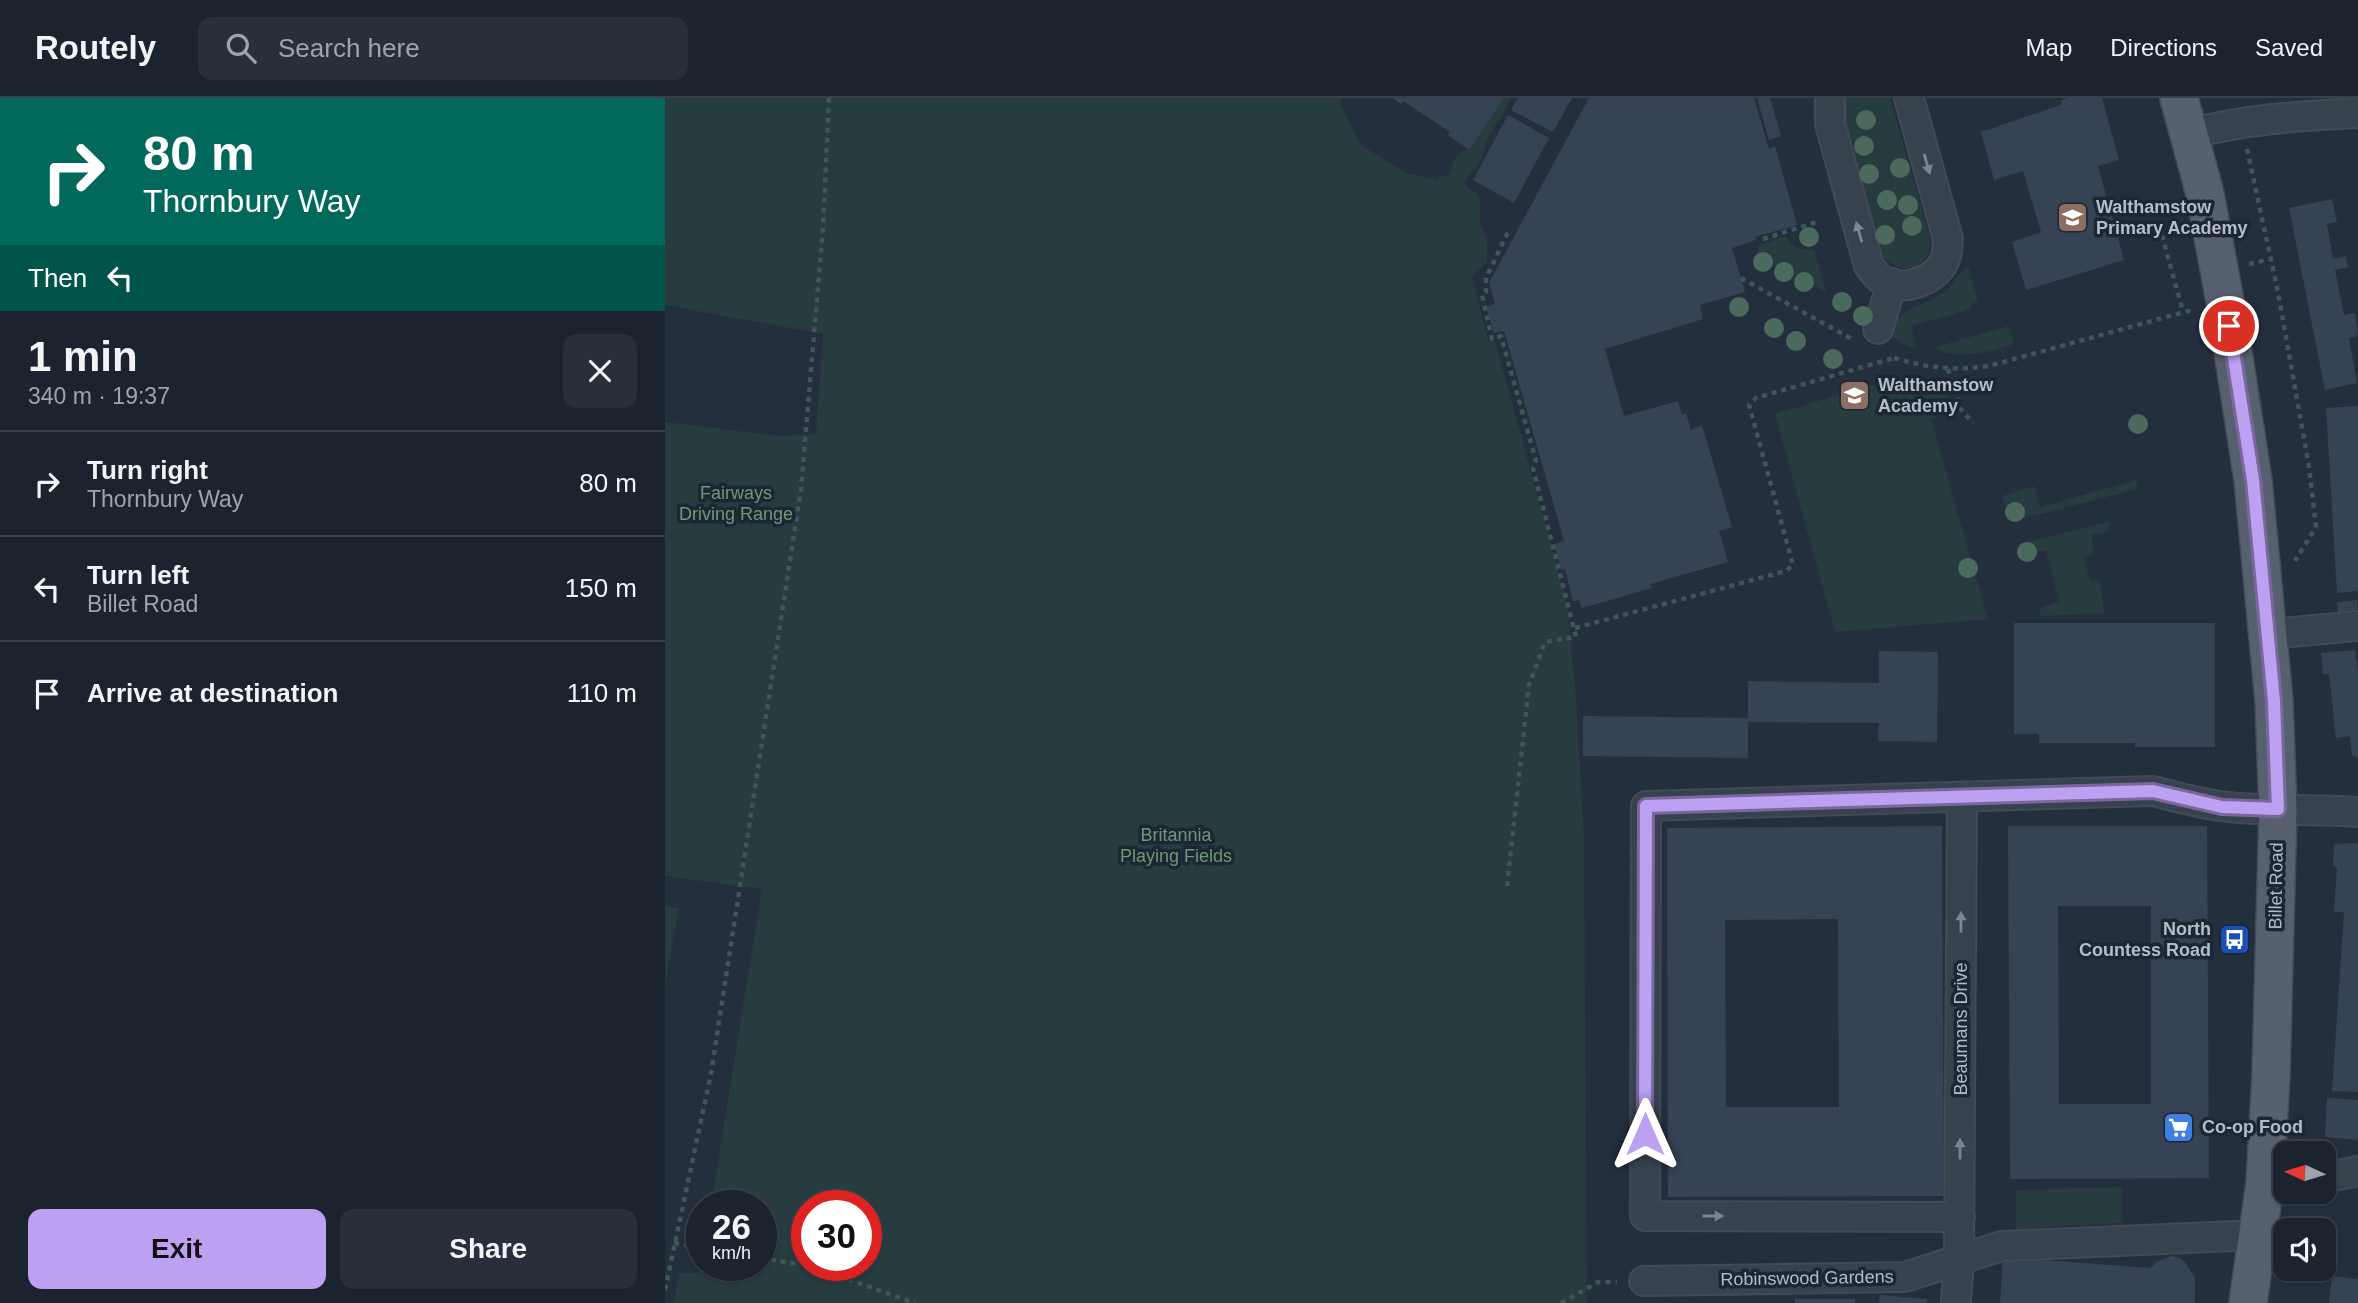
<!DOCTYPE html>
<meta charset="utf-8">
<style>
:root{--surface:#1b232e;--page:#282f3a;--text:#f1f3f6;--muted:#a0a4aa;--line:#39404a;--accent:#bca0f2}
body{margin:0;font-family:Arial,sans-serif;background:var(--page);color:var(--text);height:100vh;display:flex;flex-direction:column;font-size:26px;white-space:nowrap}
*{box-sizing:border-box;margin:0}
p{font-size:23px;color:var(--muted)}
.icon{flex:none;width:38px;height:38px;fill:none;stroke:currentColor;stroke-width:2;stroke-linecap:round;stroke-linejoin:round}
.map{position:relative;flex:1;overflow:hidden}
.panel{display:flex;flex-direction:column;background:var(--surface);width:665px}
.panel>*{flex:none}
.top-card{background:#00695c;color:#fff;overflow:hidden}
.needle{width:46px;rotate:274deg}
.buttons{position:absolute;left:1608px;top:1043px;display:grid;gap:14px}
.buttons a{display:grid;place-items:center;width:63px;height:63px;border-radius:14px;background:var(--surface);box-shadow:0 2px 5px #0004,0 0 0 2px var(--line);font-size:35px}
.speed{position:absolute;left:21px;top:1092px;display:flex;gap:14px;font-size:35px;font-weight:700;text-align:center}
.speed>*{display:grid;place-content:center;width:91px;height:91px;border-radius:50%;background:var(--surface);box-shadow:0 2px 5px #0004,0 0 0 2px var(--line);line-height:1}
.speed small{font-size:18px;font-weight:400}
.speed .limit{border:10px solid #d22;background:#fff;color:#111}
.pin{position:absolute;display:grid;place-items:center;width:60px;height:60px;color:#fff;margin:-30px;border:4px solid #fff;border-radius:50%;box-shadow:0 2px 7px #0007}
.me{position:absolute;width:77px;margin:-38px;rotate:0deg;stroke-linejoin:round;filter:drop-shadow(0 0 5px #0008)}
.turn{display:flex;align-items:center;gap:24px;height:147px;padding:0 28px;font-size:32px}
.turn .icon{width:91px;height:91px;stroke-width:2.5}
.turn b{display:block;font-size:49px;line-height:60px}
.then{display:flex;align-items:center;height:66px;padding:0 28px;background:#0003;gap:14px;font-size:26px}
.round{display:grid;place-items:center;flex:none;width:74px;height:74px;border-radius:14px;background:var(--page)}
.head{display:flex;align-items:center;justify-content:space-between;height:119px;padding:0 28px}
h1{font-size:42px;font-weight:700;line-height:52px}
.action{display:flex;gap:14px;margin-top:auto;padding:14px 28px}
.action a{flex:1;height:80px;border-radius:14px;background:var(--accent);color:#111;font-size:28px;font-weight:700;line-height:80px;text-align:center}
.action a+a{background:var(--page);color:var(--text)}
ul{padding:0;list-style:none}
li{display:flex;align-items:center;gap:21px;height:105px;padding:0 28px;border-top:2px solid var(--line)}
li div{flex:1}
li b{display:block;font-size:26px}
li em{font-style:normal}
header{display:flex;align-items:center;gap:42px;box-sizing:border-box;height:98px;padding:0 35px;background:var(--surface);border-bottom:2px solid var(--line)}
header strong{font-size:33px}
nav{display:flex;gap:38px;margin-inline-start:auto;font-size:24px}
.search{width:490px;height:63px;background:var(--page);display:flex;align-items:center;gap:18px;box-sizing:border-box;padding:0 24px;border-radius:14px;color:var(--muted);font-size:26px}
main{display:flex;flex:1;min-height:0}
.map>svg:first-child{display:block}
.green{fill:#263c3f;fill-rule:evenodd}
.building{fill:#364354;fill-rule:evenodd}
.lines{fill:none;stroke-linecap:round;stroke-linejoin:round}
.minor-casing{stroke:#414a57;stroke-width:32}
.major-casing{stroke:#414a57;stroke-width:40}
.path{stroke:#3f5557;stroke-width:4.5;stroke-dasharray:5 5;stroke-linecap:butt}
.minor{stroke:#38414e;stroke-width:28}
.major{stroke:#56606e;stroke-width:37}
.tree{fill:#4b6a5d}
.oneway{fill:#7c8592}
.route-casing{stroke:#7a689d;stroke-width:18}
.route{stroke:#bca0f2;stroke-width:12}
.labels{text-anchor:middle;stroke-width:7;stroke-linejoin:round;paint-order:stroke}
.poi-label{font-size:18px;font-weight:bold;fill:#b4bcc9;stroke:#1d2633;text-anchor:start}
.park-label{font-size:18px;fill:#6b9a76;stroke:#1d2633}
.street-label{font-size:18px;fill:#b4bcc9;stroke:#1d2633}
</style>
<header>
<strong>Routely</strong>
<div class="search"><svg class="icon" aria-label="search" viewBox="0 0 24 24"><circle cx="10" cy="10" r="6"/><path d="M15 15l6 6"/></svg>Search here</div>
<nav><a>Map</a><a>Directions</a><a>Saved</a></nav>
</header>
<main>
<section class="panel">
<div class="top-card">
<div class="turn"><svg class="icon" aria-label="right" viewBox="0 0 24 24"><path d="M7 20v-9h11M14 6l5 5-5 5"/></svg><div><b>80 m</b>Thornbury Way</div></div>
<div class="then">Then<svg class="icon" aria-label="left" viewBox="0 0 24 24"><path d="M17 20v-9H6M10 6l-5 5 5 5"/></svg></div>
</div>
<div class="head"><div><h1>1 min</h1><p>340 m · 19:37</p></div><a class="round"><svg class="icon" aria-label="close" viewBox="0 0 24 24"><path d="M6 6l12 12M18 6L6 18"/></svg></a></div>
<ul>
<li><svg class="icon" aria-label="right" viewBox="0 0 24 24"><path d="M7 20v-9h11M14 6l5 5-5 5"/></svg><div><b>Turn right</b><p>Thornbury Way</p></div><em>80 m</em></li>
<li><svg class="icon" aria-label="left" viewBox="0 0 24 24"><path d="M17 20v-9H6M10 6l-5 5 5 5"/></svg><div><b>Turn left</b><p>Billet Road</p></div><em>150 m</em></li>
<li><svg class="icon" aria-label="arrive" viewBox="0 0 24 24"><path d="M6 21V4h12l-3 4 3 4H6"/></svg><div><b>Arrive at destination</b></div><em>110 m</em></li>
</ul>
<div class="action"><a>Exit</a><a>Share</a></div>
</section>
<div class="map">
<svg width="1693" height="1205" viewBox="0 0 1693 1205">
<rect width="100%" height="100%" fill="#242f3e"/>
<path class="green" d="M 0,0 L 676,0 L 676,7 L 696,47 L 741,75 L 772,82 L 775,78 L 784,78 C 788,65 790,55 804,51 L 837,0 L 845,0 L 842,9 L 823,39 L 816,62 L 800,84 L 803,90 L 812,96 L 815,103 L 815,125 L 822,142 L 822,164 L 807,179 L 824,245 L 830,243 L 902,506 L 911,600 L 919,742 L 922,1205 L 9,1205 L 14,1175 L 33,1175 L 37,1158 L 37,1167 L 96,1167 L 96,1108 L 46,1108 L 97,791 L 0,778 L 0,324 L 113,338 L 151,336 L 158,236 L 0,207 ZM 142,1108 L 201,1108 L 201,1167 L 142,1167 Z
M 1178,0 L 1225,0 L 1266,143 C 1264,173 1233,179 1216,156 L 1177,18 Z
M 1121,138 C 1126,150 1136,153 1149,151 L 1161,194 L 1091,158 L 1094,147 Z
M 1303,168 L 1313,204 L 1305,206 L 1306,211 L 1246,228 L 1251,249 L 1245,249 L 1222,236 C 1238,206 1251,213 1275,197 C 1287,190 1292,176 1303,168 Z
M 1344,228 L 1349,246 C 1330,253 1286,264 1270,249 Z
M 1241,277 L 1280,286 L 1285,315 L 1266,321 L 1323,521 L 1170,534 L 1110,316 Z
M 1471,382 L 1473,391 L 1345,424 L 1337,398 L 1369,388 L 1375,409 Z
M 1444,424 L 1444,433 L 1426,437 L 1429,457 L 1419,460 L 1425,483 L 1435,482 L 1439,515 L 1376,518 L 1374,510 L 1394,504 L 1381,452 L 1355,457 L 1352,446 Z
M 0,808 L 14,810 L 0,886 Z
M 1457,1089 L 1457,1125 L 1351,1131 L 1351,1092 Z"/>
<path class="building" d="M 727,0 L 836,0 L 838,1 L 804,52 L 783,37 L 785,34 L 738,3 L 736,6 Z
M 853,0 L 907,0 L 888,34 L 846,12 Z
M 924,0 L 1089,0 L 1104,51 L 1110,48 L 1132,127 L 1090,139 L 1091,142 L 1067,150 L 1080,194 L 1035,207 L 1038,221 L 940,251 L 959,318 L 1013,303 L 1017,317 L 1021,315 L 1026,332 L 1037,327 L 1067,429 L 1054,433 L 1063,464 L 985,486 L 987,490 L 917,510 L 914,502 L 908,503 L 900,471 L 896,472 L 889,446 L 899,443 L 839,233 L 829,235 L 821,209 L 830,206 L 824,185 Z
M 1092,0 L 1105,0 L 1116,38 L 1104,42 Z
M 1403,0 L 1437,0 L 1454,62 L 1433,68 L 1459,162 L 1361,192 L 1347,144 L 1376,134 L 1358,73 L 1329,82 L 1316,34 L 1396,7 L 1396,2 Z
M 843,17 L 884,40 L 849,105 L 808,82 Z
M 1667,101 L 1672,124 L 1662,126 L 1668,161 L 1681,158 L 1683,169 L 1670,172 L 1679,217 L 1690,215 L 1693,238 L 1684,240 L 1692,285 L 1660,292 L 1624,110 Z
M 1693,308 L 1693,493 L 1672,495 L 1661,310 Z
M 1692,502 L 1693,519 L 1673,521 L 1672,504 Z
M 1349,525 L 1550,525 L 1550,649 L 1470,649 L 1470,645 L 1374,645 L 1374,636 L 1349,636 Z
M 1690,552 L 1693,573 L 1693,660 L 1687,657 L 1685,638 L 1671,640 L 1664,576 L 1658,576 L 1656,555 Z
M 1214,553 L 1273,554 L 1272,644 L 1213,643 L 1214,625 L 1083,624 L 1083,660 L 918,658 L 918,618 L 1083,620 L 1083,583 L 1214,585 Z
M 1277,728 L 1279,1098 L 1003,1099 L 1002,730 ZM 1173,821 L 1174,1009 L 1061,1009 L 1060,822 Z
M 1343,728 L 1542,728 L 1544,1080 L 1345,1081 ZM 1393,808 L 1486,808 L 1486,1006 L 1394,1006 Z
M 1693,745 L 1693,994 L 1667,993 L 1679,814 L 1669,814 L 1672,769 L 1668,768 L 1669,746 Z
M 1662,1000 L 1693,1002 L 1693,1042 L 1660,1039 Z
M 1507,1158 L 1515,1160 L 1520,1164 L 1530,1180 L 1530,1205 L 1335,1205 L 1338,1159 L 1485,1170 L 1493,1163 Z
M 1667,1178 L 1693,1181 L 1693,1205 L 1664,1205 Z
M 1215,1197 L 1262,1201 L 1262,1205 L 1214,1205 Z
M 1130,1201 L 1190,1201 L 1190,1205 L 1130,1205 Z"/>
<g class="lines">
<defs>
<path id="minor" d="M 1165,0 L 1165,26 L 1204,168 C 1208,173 1214,181 1220,184 C 1241,194 1275,181 1281,158 C 1283,153 1282,147 1283,141 L 1244,0
M 1525,36 C 1580,21 1636,18 1693,15
M 1213,231 L 1227,185
M 1604,536 L 1693,528
M 1659,1080 L 1693,1073
M 1295,1119 L 980,1118 L 981,708 L 1488,693 C 1516,700 1544,708 1573,710 C 1613,713 1653,711 1693,714
M 979,1183 L 1240,1179 L 1337,1148 L 1593,1137
M 1291,1205 L 1294,1162 L 1297,700"/>
<path id="major" d="M 1514,0 L 1540,96 L 1560,203 L 1588,382 L 1609,603 L 1613,711 L 1606,977 L 1600,1085 L 1583,1205"/>
</defs>
<use href="#minor" class="minor-casing"/>
<use href="#major" class="major-casing"/>
<path class="path" d="M 1582,51 L 1613,194 L 1644,369 L 1651,429 L 1630,463
M 1497,137 L 1518,214
M 1098,141 L 1155,123
M 1584,166 L 1607,161
M 1076,180 L 1187,241
M 1229,260 C 1264,270 1288,273 1324,268 L 1530,211
M 1283,271 L 1295,310 L 1308,325
M 910,530 L 1121,473 L 1128,467 L 1084,307 L 1091,300 L 1229,260
M 842,788 L 864,587 L 880,544 L 911,539 L 868,370 L 871,363 L 836,238 L 827,241 L 817,197 L 821,194 L 821,180 L 844,132
M 9,1145 L 37,1150
M 96,1160 L 145,1168 L 250,1205
M 0,1192 L 46,976 L 136,391 L 158,130 L 164,0
M 896,1205 L 933,1184 L 952,1184"/>
<use href="#minor" class="minor"/>
<use href="#major" class="major"/>
</g>
<g class="tree">
<circle cx="1201" cy="22" r="10"/>
<circle cx="1199" cy="48" r="10"/>
<circle cx="1235" cy="70" r="10"/>
<circle cx="1204" cy="76" r="10"/>
<circle cx="1222" cy="102" r="10"/>
<circle cx="1243" cy="107" r="10"/>
<circle cx="1247" cy="128" r="10"/>
<circle cx="1220" cy="137" r="10"/>
<circle cx="1144" cy="139" r="10"/>
<circle cx="1098" cy="164" r="10"/>
<circle cx="1119" cy="174" r="10"/>
<circle cx="1139" cy="184" r="10"/>
<circle cx="1177" cy="204" r="10"/>
<circle cx="1074" cy="209" r="10"/>
<circle cx="1198" cy="218" r="10"/>
<circle cx="1109" cy="230" r="10"/>
<circle cx="1131" cy="243" r="10"/>
<circle cx="1168" cy="261" r="10"/>
<circle cx="1473" cy="326" r="10"/>
<circle cx="1350" cy="414" r="10"/>
<circle cx="1362" cy="454" r="10"/>
<circle cx="1303" cy="470" r="10"/>
</g>
<defs><path id="oneway-solid" d="M-6-.8H1V-3.2L6.5 0L1 3.2V.8H-6Z" transform="scale(1.75)"/></defs>
<g class="oneway">
<use href="#oneway-solid" transform="translate(1262 66) rotate(74)"/>
<use href="#oneway-solid" transform="translate(1194 134) rotate(-106)"/>
<use href="#oneway-solid" transform="translate(1296 824) rotate(-90)"/>
<use href="#oneway-solid" transform="translate(1295 1051) rotate(-90)"/>
<use href="#oneway-solid" transform="translate(1048 1118)"/>
</g>
<g class="lines">
<defs>
<path id="route" d="M 980,1036 L 981,708 L 1488,693 L 1557,709 L 1613,711 L 1609,603 L 1588,382 L 1564,228"/>
</defs>
<use href="#route" class="route-casing"/>
<use href="#route" class="route"/>
</g>
<defs>
<symbol id="school-square" viewBox="-11 -11 22 22"><rect x="-9" y="-9" width="18" height="18" rx="4" fill="#8d6e63" stroke="#1d2633"/><path d="M0-5L7-2L0 1L-7-2ZM-4 1L0 2.5L4 1V4Q0 6-4 4Z" fill="#fff"/></symbol>
<symbol id="bus-square" viewBox="-11 -11 22 22"><rect x="-9" y="-9" width="18" height="18" rx="4" fill="#1a4fb4" stroke="#1d2633"/><path d="M-5-6H5V4H4V6H2V4H-2V6H-4V4H-5ZM-3.5-4V0h7V-4ZM-3.5 1.2v1.5H-2V1.2ZM2 1.2v1.5H3.5V1.2Z" fill="#fff"/></symbol>
<symbol id="supermarket-square" viewBox="-11 -11 22 22"><rect x="-9" y="-9" width="18" height="18" rx="4" fill="#3f7fe0" stroke="#1d2633"/><path d="M-6-5.5h2.5l.6 2H6L4.5 2H-2.5L-4.4-4H-6ZM-1.5 3.2a1.3 1.3 0 1 0 .1 0ZM3 3.2a1.3 1.3 0 1 0 .1 0Z" fill="#fff"/></symbol>
</defs>
<g fill-rule="evenodd">
<use href="#school-square" x="1390" y="102" width="35" height="35"/>
<use href="#school-square" x="1172" y="280" width="35" height="35"/>
<use href="#bus-square" x="1552" y="824" width="35" height="35"/>
<use href="#supermarket-square" x="1496" y="1012" width="35" height="35"/>
</g>
<g class="labels">
<g class="poi-label">
<text x="1431" y="115">Walthamstow<tspan x="1431" dy="21">Primary Academy</tspan></text>
<text x="1213" y="293">Walthamstow<tspan x="1213" dy="21">Academy</tspan></text>
<text x="1546" y="837" text-anchor="end">North<tspan x="1546" dy="21">Countess Road</tspan></text>
<text x="1537" y="1035">Co-op Food</text>
</g>
<g class="park-label">
<text x="71" y="401">Fairways<tspan x="71" dy="21">Driving Range</tspan></text>
<text x="511" y="743">Britannia<tspan x="511" dy="21">Playing Fields</tspan></text>
</g>
<g class="street-label">
<text transform="translate(1611 788) rotate(-89)" y="6">Billet Road</text>
<text transform="translate(1296 931) rotate(-90)" y="6">Beaumans Drive</text>
<text transform="translate(1142 1180) rotate(-1)" y="6">Robinswood Gardens</text>
</g>
</g>
</svg>
<div class="buttons">
<a><svg class="needle" viewBox="-14 -14 28 28"><path d="M0-13l5 13h-10z" fill="#e53935"/><path d="M0 13l5-13h-10z" fill="#a0a4aa"/></svg></a>
<a><svg class="icon" aria-label="sound" viewBox="0 0 24 24"><path d="M4 9h4l5-4v14l-5-4H4zM17 9q2 3 0 6"/></svg></a>
</div>
<div class="speed"><div>26<small>km/h</small></div><div class="limit">30</div></div>
<div class="pin" style="left:1564px;top:228px;background:#d93025"><svg class="icon" aria-label="arrive" viewBox="0 0 24 24"><path d="M6 21V4h12l-3 4 3 4H6"/></svg></div>
<svg class="me" style="left:980px;top:1036px" viewBox="-20 -20 40 40"><path d="M0-17L14 15 0 8-14 15z" fill="#bca0f2" stroke="#fff" stroke-width="4"/></svg>
</div>
</main>
